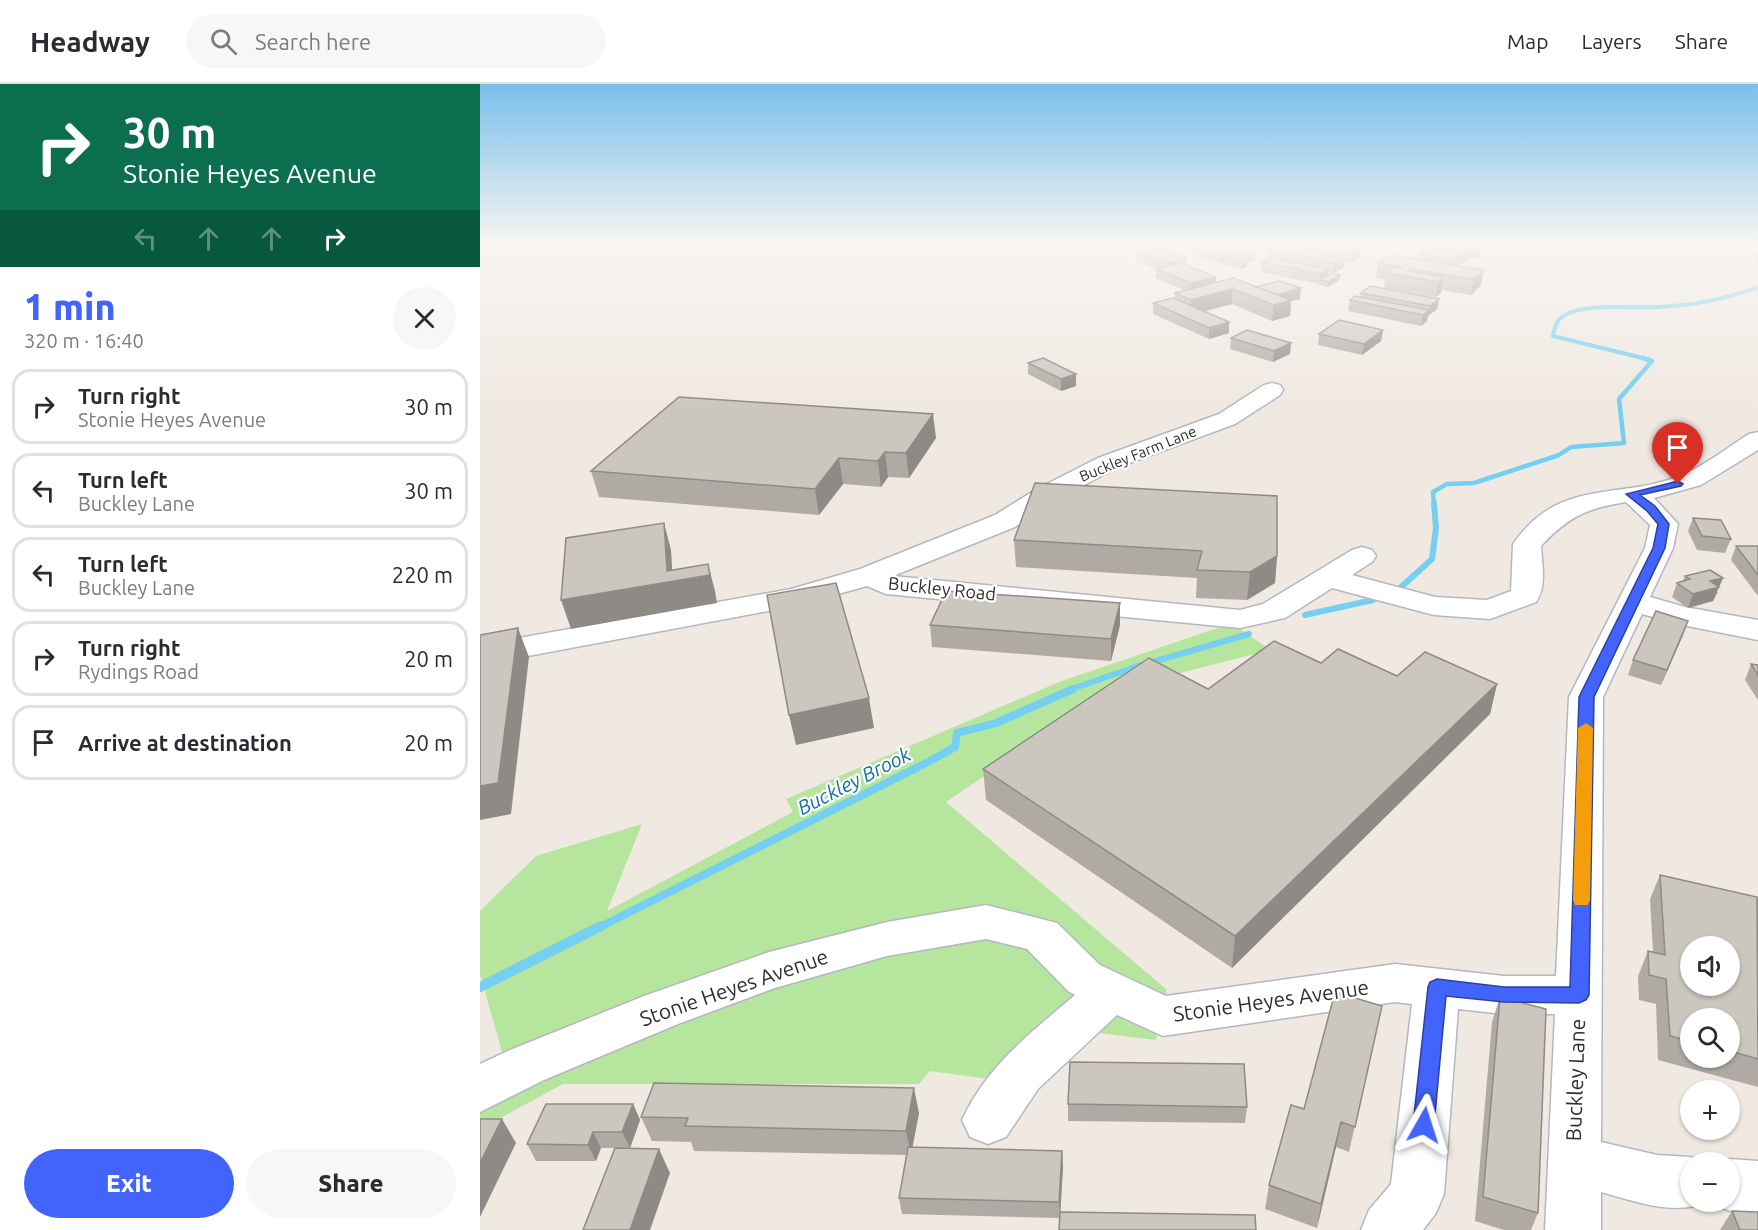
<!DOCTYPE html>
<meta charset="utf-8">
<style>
:root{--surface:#fff;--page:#f7f7f7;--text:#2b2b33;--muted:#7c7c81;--line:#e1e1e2;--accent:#4264fb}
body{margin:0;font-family:Ubuntu,sans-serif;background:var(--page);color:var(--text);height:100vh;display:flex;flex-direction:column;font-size:22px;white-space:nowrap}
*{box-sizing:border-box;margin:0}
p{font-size:20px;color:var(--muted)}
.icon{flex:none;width:33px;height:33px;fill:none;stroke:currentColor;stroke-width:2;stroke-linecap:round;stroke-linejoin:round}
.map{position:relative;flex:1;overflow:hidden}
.sheet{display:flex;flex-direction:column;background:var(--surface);width:480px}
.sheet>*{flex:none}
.hud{background:#0b6e4f;color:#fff;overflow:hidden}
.controls{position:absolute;left:1200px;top:852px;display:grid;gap:12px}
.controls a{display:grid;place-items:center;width:60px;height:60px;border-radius:50%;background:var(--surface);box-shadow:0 2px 4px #0004;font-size:30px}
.pin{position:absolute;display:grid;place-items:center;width:51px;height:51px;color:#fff;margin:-62px -26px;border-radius:50% 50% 50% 0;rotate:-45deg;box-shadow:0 0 6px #0007}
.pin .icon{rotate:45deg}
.me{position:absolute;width:66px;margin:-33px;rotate:6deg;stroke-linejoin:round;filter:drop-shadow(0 0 4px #0008)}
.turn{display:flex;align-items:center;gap:21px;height:126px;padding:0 24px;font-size:27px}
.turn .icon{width:78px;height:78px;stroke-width:2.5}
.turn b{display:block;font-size:42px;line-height:51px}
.lanes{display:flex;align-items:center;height:57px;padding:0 24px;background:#0003;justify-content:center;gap:30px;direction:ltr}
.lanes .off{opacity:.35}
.round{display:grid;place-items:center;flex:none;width:63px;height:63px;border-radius:32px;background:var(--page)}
.head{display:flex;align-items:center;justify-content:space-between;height:102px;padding:0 24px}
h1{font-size:36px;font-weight:800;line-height:45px;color:var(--accent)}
.cta{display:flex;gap:12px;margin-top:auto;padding:12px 24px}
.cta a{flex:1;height:69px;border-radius:36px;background:var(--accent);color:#fff;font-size:24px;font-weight:800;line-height:69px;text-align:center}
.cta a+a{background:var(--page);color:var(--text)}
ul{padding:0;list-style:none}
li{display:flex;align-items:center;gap:18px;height:75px;margin:0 12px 9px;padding:0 12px;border:3px solid var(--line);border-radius:18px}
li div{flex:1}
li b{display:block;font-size:22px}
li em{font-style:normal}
header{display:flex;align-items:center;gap:36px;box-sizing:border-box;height:84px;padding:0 30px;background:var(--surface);border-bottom:2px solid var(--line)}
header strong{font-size:28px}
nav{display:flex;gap:33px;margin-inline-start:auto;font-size:21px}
.search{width:420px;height:54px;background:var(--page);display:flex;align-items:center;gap:15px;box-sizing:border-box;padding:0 21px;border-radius:33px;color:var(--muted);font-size:22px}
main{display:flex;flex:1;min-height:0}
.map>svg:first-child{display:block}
.green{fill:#b6e59e}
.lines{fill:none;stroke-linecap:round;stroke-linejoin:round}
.stream-far4{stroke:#75cff0;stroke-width:4}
.stream-far3{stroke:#75cff0;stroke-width:4.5}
.stream-far2{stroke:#75cff0;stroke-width:6}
.stream-far1{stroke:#75cff0;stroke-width:8}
.stream{stroke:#75cff0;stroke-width:10}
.minor-casing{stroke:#b4b7c1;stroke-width:3}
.minor{fill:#fff;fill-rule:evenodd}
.wall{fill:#afaba4;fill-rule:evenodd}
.shaded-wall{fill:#8e8b86}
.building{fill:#cbc7bf;stroke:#8e8b86;stroke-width:1.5;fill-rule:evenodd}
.route{fill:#4264fb;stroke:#2b41a3;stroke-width:1.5}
.slow{fill:#f59e0b}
.labels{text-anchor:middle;stroke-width:4.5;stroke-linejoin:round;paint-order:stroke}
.far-street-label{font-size:15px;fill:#2e2e2e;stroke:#fff}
.street-label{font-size:18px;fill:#2e2e2e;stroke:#fff}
.water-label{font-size:20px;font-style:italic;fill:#0d6fa3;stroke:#fff}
.near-street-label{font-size:21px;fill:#2e2e2e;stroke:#fff}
</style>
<header>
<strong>Headway</strong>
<div class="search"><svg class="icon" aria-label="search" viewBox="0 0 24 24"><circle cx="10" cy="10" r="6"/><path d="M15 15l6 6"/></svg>Search here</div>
<nav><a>Map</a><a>Layers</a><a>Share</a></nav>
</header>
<main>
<section class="sheet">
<div class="hud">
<div class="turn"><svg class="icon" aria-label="right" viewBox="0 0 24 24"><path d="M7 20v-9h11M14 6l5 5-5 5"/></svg><div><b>30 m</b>Stonie Heyes Avenue</div></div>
<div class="lanes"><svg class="icon off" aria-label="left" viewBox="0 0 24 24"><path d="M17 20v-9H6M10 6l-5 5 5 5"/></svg><svg class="icon off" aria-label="ahead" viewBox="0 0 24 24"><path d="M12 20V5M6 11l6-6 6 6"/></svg><svg class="icon off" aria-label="ahead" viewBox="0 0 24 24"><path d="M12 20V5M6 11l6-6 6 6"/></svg><svg class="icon" aria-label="right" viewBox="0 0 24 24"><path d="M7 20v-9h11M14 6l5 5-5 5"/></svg></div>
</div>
<div class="head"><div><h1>1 min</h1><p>320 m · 16:40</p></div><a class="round"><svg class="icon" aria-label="close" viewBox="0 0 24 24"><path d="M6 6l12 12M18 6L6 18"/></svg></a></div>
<ul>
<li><svg class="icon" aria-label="right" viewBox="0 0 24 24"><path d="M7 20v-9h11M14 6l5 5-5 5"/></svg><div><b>Turn right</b><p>Stonie Heyes Avenue</p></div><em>30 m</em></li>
<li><svg class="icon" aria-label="left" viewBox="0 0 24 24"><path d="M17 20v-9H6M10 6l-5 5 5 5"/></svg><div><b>Turn left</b><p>Buckley Lane</p></div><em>30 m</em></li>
<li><svg class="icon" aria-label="left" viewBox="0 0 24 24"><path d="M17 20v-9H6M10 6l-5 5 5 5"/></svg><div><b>Turn left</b><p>Buckley Lane</p></div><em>220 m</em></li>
<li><svg class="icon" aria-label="right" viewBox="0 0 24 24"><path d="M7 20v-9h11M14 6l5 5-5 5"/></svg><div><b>Turn right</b><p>Rydings Road</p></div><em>20 m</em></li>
<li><svg class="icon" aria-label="arrive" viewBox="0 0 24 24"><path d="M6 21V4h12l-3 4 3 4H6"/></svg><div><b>Arrive at destination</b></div><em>20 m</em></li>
</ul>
<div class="cta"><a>Exit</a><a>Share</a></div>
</section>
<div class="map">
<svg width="1278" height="1146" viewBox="0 0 1278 1146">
<rect width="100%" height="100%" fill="#efe9e1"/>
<path class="green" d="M 752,539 L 790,566 L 669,597 L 559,655 L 466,718 L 687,906 L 676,956 L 569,943 L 516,996 L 450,987 L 439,1000 L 83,1000 L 0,1045 L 0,1017 L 26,982 L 0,890 L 0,827 L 56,772 L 162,740 L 127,827 L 313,728 L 306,715 L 579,598 Z"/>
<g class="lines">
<path class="stream-far4" d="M 1269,160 L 1278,177
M 1167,275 L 1073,252 C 1074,245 1076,236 1083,232 C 1106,218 1152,225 1179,223 C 1213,221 1246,215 1278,203"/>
<path class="stream-far3" d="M 954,420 L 953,408 L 967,400 L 994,399 L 1079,371 L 1091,363 L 1144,359 L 1139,315 L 1172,277 L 1163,274"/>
<path class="stream-far2" d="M 920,504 L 952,475 L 956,444 L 954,419
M 825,531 L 893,516
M 589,606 L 655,583 L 769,550"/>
<path class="stream-far1" d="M 118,844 L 450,677 L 475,663 L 477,649 L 516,639 L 593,605"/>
<path class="stream" d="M 0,903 L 121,842"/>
<defs>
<path id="minor" d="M 792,299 L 800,301 L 803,306 L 800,311 L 755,340 L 636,384 L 573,418 L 535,443 L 413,492 L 760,526 L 783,520 L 872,466 L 882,463 L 892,466 L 896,472 L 892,478 L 872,491 L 955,513 L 1007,516 L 1031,507 L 1033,460 C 1080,392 1140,417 1202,391 C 1226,381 1248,363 1269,350 L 1278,348 L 1278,366 L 1221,401 L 1174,414 L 1198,440 L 1193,464 L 1170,513 L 1205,523 L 1278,536 L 1278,556 L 1202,541 L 1162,530 L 1123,613 L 1121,1058 L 1177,1071 L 1210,1073 L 1224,1078 L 1210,1078 L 1210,1118 L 1229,1118 C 1192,1132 1158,1118 1121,1108 L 1121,1146 L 1065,1146 L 1075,930 L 1024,930 L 978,925 L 964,1110 L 956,1129 L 943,1146 L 881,1146 L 889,1126 L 911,1100 L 932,920 L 915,918 L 683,952 L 637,931 L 558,1005 L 526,1053 L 508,1060 L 490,1053 L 482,1036 C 507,981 551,949 595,911 L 588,907 L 547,865 L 506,855 L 407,872 L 295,904 L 198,940 L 64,996 L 0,1028 L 0,980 L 30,966 L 164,912 L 289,868 L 407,838 L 506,821 L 577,839 L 620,881 L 686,912 L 915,880 L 1024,892 L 1076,892 L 1089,613 L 1165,464 L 1170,441 L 1146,418 C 1107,424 1088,433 1061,462 C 1062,480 1067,503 1056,518 L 1010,535 L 954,531 L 852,504 L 805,534 L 760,544 L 406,510 L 387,502 L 315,522 L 0,581 L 0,561 L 311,505 L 380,485 L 515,431 L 555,406 L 618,374 L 739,330 L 784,301 Z
M 1250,1075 L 1278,1077 L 1278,1129 L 1250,1127 L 1231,1119 L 1230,1118 L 1250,1118 L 1250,1078 L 1241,1078 Z"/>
</defs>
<use href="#minor" class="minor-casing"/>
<use href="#minor" class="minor"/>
</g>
<path class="wall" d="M 658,160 L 683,160 L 682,165 L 706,173 L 706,181 L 736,198 L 776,203 L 820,215 L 811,217 L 810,232 L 792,237 L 752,220 L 724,227 L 749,238 L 749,249 L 729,255 L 673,230 L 673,219 L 694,215 L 695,209 L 704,206 L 676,194 L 676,185 L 655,177 L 655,167 L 658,166 Z
M 702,160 L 748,160 L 775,167 L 774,176 L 767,179 L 767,183 L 761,185 L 744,181 L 744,179 L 741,180 L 721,175 L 721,171 L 701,166 Z
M 805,160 L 860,160 L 881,164 L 880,174 L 871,179 L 864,178 L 863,184 L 853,189 L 848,188 L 848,191 L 860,191 L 859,196 L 848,203 L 839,201 L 839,200 L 782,188 L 782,178 L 788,175 L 786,175 L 787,165 L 805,162 Z
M 865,160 L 898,160 L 887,165 Z
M 960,160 L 1015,160 L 1007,166 L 1001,165 L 1000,173 L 993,175 L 989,174 L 988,177 L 975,182 L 1004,186 L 1001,201 L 991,211 L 962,206 L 961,208 L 956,213 L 904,204 L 905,195 L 896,194 L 898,179 L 938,175 L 939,168 Z
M 881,209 L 959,215 L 957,225 L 948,232 L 947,237 L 941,242 L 868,227 L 870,216 L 880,213 Z
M 903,246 L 901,257 L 882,271 L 838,261 L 839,250 Z
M 751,254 L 811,259 L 810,270 L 793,278 L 750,265 Z
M 548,279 L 596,290 L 596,302 L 581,307 L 548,290 Z
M 456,354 L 429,394 L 408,393 L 401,403 L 363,400 L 339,431 L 119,413 L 111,387 Z
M 1213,434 L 1251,455 L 1245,469 L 1217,466 L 1208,447 Z
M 534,456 L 797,472 L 795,499 L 767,516 L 716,514 L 717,494 L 536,483 Z
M 1256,462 L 1278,462 L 1278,512 L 1251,476 Z
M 1205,492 L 1238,508 L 1233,517 L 1208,524 L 1192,513 L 1197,499 L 1203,497 Z
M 640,519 L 640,541 L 631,577 L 452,563 L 450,541 Z
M 1203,551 L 1181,601 L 1148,591 L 1153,576 Z
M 841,579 L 917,592 L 1017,600 L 1010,630 L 752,884 L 506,716 L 503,685 L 728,605 Z
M 1271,580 L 1278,581 L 1278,616 L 1265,596 Z
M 1180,791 L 1278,816 L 1278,1003 L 1178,976 L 1176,920 L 1159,916 L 1158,892 L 1168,867 L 1173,868 L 1170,815 ZM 1210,934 L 1250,934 L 1250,974 L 1210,974 Z
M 1020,913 L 1058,1129 L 1051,1146 L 1024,1146 L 995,1137 L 1012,938 Z
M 902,922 L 869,1068 L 856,1063 L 837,1144 L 785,1125 L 789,1101 L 824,1025 Z
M 153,1020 L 160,1036 L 150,1064 L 121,1064 L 116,1077 L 56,1077 L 47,1060 Z
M 588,1020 L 767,1023 L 765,1039 L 588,1037 Z
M 439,1029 L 432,1064 L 582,1067 L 583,1083 L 580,1134 L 422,1130 L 419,1114 L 427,1071 L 214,1067 L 211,1058 L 172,1057 L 161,1033 Z
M 1252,1127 L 1278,1146 L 1240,1146 Z"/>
<path class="shaded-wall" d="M 887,160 L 898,160 L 887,165 Z
M 1008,160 L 1015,160 L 1007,166 Z
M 1002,163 L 1000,173 L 993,175 L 995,166 Z
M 881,164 L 880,174 L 871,179 L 872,169 Z
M 986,164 L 985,169 L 990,168 L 988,177 L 965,185 L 967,176 L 981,165 Z
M 775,167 L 774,176 L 767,179 L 767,183 L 761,185 L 763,171 Z
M 706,173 L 706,182 L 688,189 L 688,179 Z
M 747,173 L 747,177 L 744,176 L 744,179 L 741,180 L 741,175 Z
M 864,174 L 863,184 L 853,189 L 854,179 Z
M 849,185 L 847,195 L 839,196 L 840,190 Z
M 1004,186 L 1001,201 L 991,211 L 993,195 Z
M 860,191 L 859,196 L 848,203 L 848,198 Z
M 736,193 L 736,203 L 711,209 L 711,199 Z
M 964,193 L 961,208 L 956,213 L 958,198 Z
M 821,204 L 820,215 L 811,217 L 810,232 L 792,237 L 794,221 L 796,211 Z
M 752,205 L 752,220 L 710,231 L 711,216 Z
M 959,215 L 957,225 L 948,232 L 950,222 Z
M 949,226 L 947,237 L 941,242 L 943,231 Z
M 749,238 L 749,249 L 729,255 L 729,244 Z
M 903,246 L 901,257 L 882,271 L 884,260 Z
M 811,259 L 810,270 L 793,278 L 794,267 Z
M 596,290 L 596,302 L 581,307 L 581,295 Z
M 453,330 L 456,354 L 429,394 L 426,369 Z
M 405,368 L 408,393 L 401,403 L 398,377 Z
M 359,374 L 363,400 L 339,431 L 335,405 Z
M 184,439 L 191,466 L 193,497 L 228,480 L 235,507 L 237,519 L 91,545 L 81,516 L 187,487 Z
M 797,472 L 795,499 L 767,516 L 770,488 Z
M 1243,494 L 1233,517 L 1208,524 L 1213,510 L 1230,497 Z
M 640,519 L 640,541 L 631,577 L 631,555 Z
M 1208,537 L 1203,551 L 1181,601 L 1187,586 Z
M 38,544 L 49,573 L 31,730 L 0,736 L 0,702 Z
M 1017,600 L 1010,630 L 752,884 L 755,852 Z
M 389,614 L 394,644 L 316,661 L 309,631 Z
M 434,1004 L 439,1029 L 431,1071 L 426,1047 Z
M 153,1020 L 160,1036 L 150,1064 L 142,1048 Z
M 22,1035 L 36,1059 L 0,1133 L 0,1079 Z
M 861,1038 L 856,1063 L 837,1144 L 841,1120 Z
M 113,1048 L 121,1064 L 116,1077 L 108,1061 Z
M 179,1065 L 190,1089 L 170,1146 L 150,1146 Z
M 582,1067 L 583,1083 L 580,1134 L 579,1118 Z"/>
<path class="building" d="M 716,160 L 748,160 L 775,167 L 763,171 Z
M 797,160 L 799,160 L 864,174 L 854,179 L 787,165 Z
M 826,160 L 860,160 L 881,164 L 872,169 Z
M 960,160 L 991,160 L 1002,163 L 995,166 L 986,164 L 981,165 L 990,168 L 967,176 L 939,168 Z
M 676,163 L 706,173 L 698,175 L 701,176 L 688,179 L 655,167 Z
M 727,168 L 747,173 L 741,175 L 721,170 Z
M 910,171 L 1004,186 L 993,195 L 931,185 L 928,187 L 964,193 L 958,198 L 906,189 L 912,184 L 923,183 L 898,179 Z
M 749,174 L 767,178 L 762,180 L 744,176 Z
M 791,174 L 849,185 L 840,190 L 782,178 Z
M 701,179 L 736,193 L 711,199 L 676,185 Z
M 851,189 L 860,191 L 848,198 L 839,196 Z
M 753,194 L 811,216 L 794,221 L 752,205 L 711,216 L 695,209 Z
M 799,197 L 821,204 L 798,211 L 776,203 Z
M 890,202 L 959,215 L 950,222 L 881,209 Z
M 875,212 L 949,226 L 943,231 L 870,216 Z
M 693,214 L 749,238 L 729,244 L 673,219 Z
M 859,236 L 903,246 L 884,260 L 839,250 Z
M 767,246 L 811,259 L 794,267 L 751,254 Z
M 563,274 L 596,290 L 581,295 L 548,279 Z
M 199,313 L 453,330 L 426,369 L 405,368 L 398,377 L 359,374 L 335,405 L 111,387 Z
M 555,399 L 797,412 L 797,472 L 770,488 L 717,486 L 722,467 L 534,456 Z
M 1213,434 L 1241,436 L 1251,455 L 1222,452 Z
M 184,439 L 187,487 L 228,480 L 230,491 L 81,516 L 86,454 Z
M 1256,462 L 1278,462 L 1278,491 Z
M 1230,486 L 1243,494 L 1230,497 L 1239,503 L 1213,510 L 1197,499 L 1210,495 L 1205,492 Z
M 356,499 L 389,614 L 309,631 L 287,511 Z
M 466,507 L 640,519 L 631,555 L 450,541 Z
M 1176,527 L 1208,537 L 1187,586 L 1153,576 Z
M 38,544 L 18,699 L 0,702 L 0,551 Z
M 794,557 L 841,579 L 858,565 L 917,592 L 945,568 L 1017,600 L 755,852 L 503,685 L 669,574 L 728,605 Z
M 1271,580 L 1278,581 L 1278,591 Z
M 1180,791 L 1277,813 L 1278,975 L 1250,967 L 1250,934 L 1210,934 L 1210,957 L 1190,952 L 1186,895 L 1169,891 L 1168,867 L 1185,871 ZM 1210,862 L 1250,862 L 1250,902 L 1210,902 Z
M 855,908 L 902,922 L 875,1043 L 861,1038 L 841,1120 L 789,1101 L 811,1021 L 824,1025 Z
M 1020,913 L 1066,925 L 1058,1129 L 1003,1113 Z
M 590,978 L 764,980 L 767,1023 L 588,1020 Z
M 174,999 L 434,1004 L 426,1047 L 205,1042 L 208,1034 L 161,1033 Z
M 66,1020 L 153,1020 L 142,1048 L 113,1048 L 108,1061 L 47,1060 Z
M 0,1035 L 22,1035 L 0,1079 Z
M 428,1063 L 582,1067 L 579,1118 L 419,1114 Z
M 135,1064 L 179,1065 L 150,1146 L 103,1146 Z
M 1252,1127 L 1278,1128 L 1278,1146 L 1260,1146 Z
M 580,1128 L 775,1131 L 776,1146 L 579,1146 Z"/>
<linearGradient id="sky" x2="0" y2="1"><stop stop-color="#7abfeb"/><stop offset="0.5" stop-color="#f8f5f2"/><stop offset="1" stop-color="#f8f5f2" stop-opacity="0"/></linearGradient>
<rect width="1278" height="321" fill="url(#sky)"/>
<path class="route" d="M 1198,397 L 1203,400 L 1201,402 L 1160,411 L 1175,422 L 1189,440 L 1185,464 L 1114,613 L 1109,911 L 1106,916 L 1099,919 L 1024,918 L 966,912 L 954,1041 L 951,1048 L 944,1051 L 936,1048 L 933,1041 L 948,903 L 950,898 L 957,895 L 1024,903 L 1090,903 L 1099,613 L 1173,464 L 1178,440 L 1167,427 L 1146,410 Z"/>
<path class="slow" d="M 1106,639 L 1113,644 L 1110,816 L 1108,821 L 1095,821 L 1093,816 L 1098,644 Z"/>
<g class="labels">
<g class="far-street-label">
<text transform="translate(658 370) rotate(-22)" y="5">Buckley Farm Lane</text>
</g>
<g class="street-label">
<text transform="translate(462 505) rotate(6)" y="6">Buckley Road</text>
</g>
<g class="water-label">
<text transform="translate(374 697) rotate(-27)" y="7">Buckley Brook</text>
</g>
<g class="near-street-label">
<text transform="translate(254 904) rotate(-19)" y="7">Stonie Heyes Avenue</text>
<text transform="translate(791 917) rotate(-8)" y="7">Stonie Heyes Avenue</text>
<text transform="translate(1096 996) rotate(-88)" y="7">Buckley Lane</text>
</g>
</g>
</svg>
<div class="controls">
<a><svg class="icon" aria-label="sound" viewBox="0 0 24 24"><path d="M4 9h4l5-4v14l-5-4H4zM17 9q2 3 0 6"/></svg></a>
<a><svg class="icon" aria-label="search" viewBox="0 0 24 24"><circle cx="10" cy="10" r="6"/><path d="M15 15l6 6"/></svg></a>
<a>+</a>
<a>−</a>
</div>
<div class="pin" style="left:1198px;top:400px;background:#d93025"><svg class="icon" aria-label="arrive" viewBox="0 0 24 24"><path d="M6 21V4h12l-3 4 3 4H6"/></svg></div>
<svg class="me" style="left:944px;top:1041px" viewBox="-20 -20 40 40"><path d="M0-17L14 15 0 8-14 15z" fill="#4264fb" stroke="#fff" stroke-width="4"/></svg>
</div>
</main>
